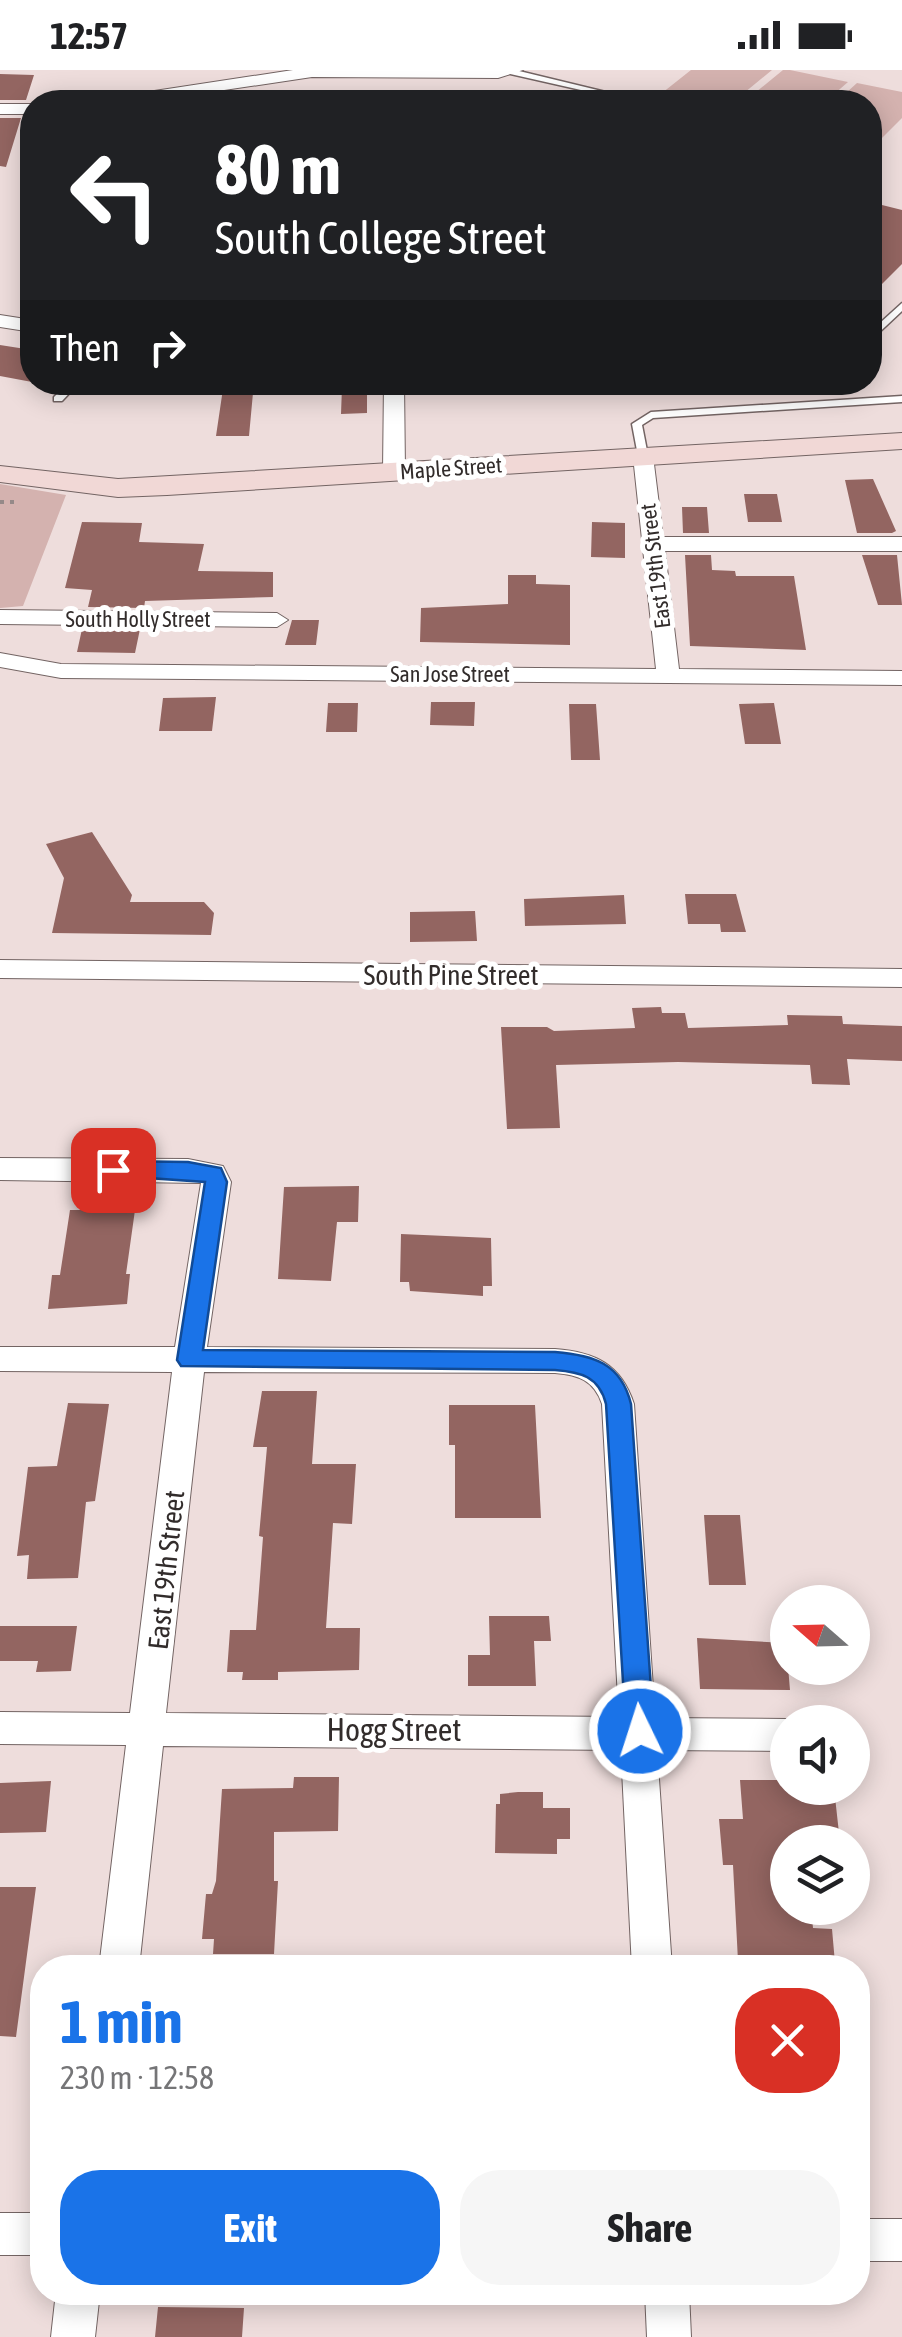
<!DOCTYPE html>
<meta charset="utf-8">
<style>
:root{--surface:#fff;--page:#f6f6f6;--text:#202124;--muted:#757577;--accent:#1a73e8}
body{margin:0;font-family:"Asap Condensed",sans-serif;background:var(--page);color:var(--text);height:100vh;display:flex;flex-direction:column;font-size:38px;white-space:nowrap}
*{box-sizing:border-box;margin:0}
p{font-size:32px;color:var(--muted)}
.icon{flex:none;width:55px;height:55px;fill:none;stroke:currentColor;stroke-width:2;stroke-linecap:round;stroke-linejoin:round}
.map{position:relative;flex:1;overflow:hidden}
.side{position:absolute;left:30px;top:1885px;width:840px;height:350px;display:flex;flex-direction:column;background:var(--surface);border-radius:40px;box-shadow:0 5px 25px #0003}
.side>*{flex:none}
.hud{position:absolute;left:20px;top:20px;width:862px;height:305px;border-radius:40px;box-shadow:0 5px 25px #0003;background:#202124;color:#fff;overflow:hidden}
.needle{width:65px;rotate:290deg}
.tools{position:absolute;left:770px;top:1515px;display:grid;gap:20px}
.tools a{display:grid;place-items:center;width:100px;height:100px;border-radius:50%;background:var(--surface);box-shadow:0 5px 25px #0003;font-size:50px}
.pin{position:absolute;display:grid;place-items:center;width:85px;height:85px;color:#fff;margin:-42px;border-radius:20px;box-shadow:0 5px 15px #0006}
.me{position:absolute;width:110px;margin:-55px;rotate:356deg;stroke-linejoin:round;filter:drop-shadow(0 0 8px #0008)}
.turn{display:flex;align-items:center;gap:35px;height:210px;padding:0 30px;font-size:45px}
.turn .icon{width:130px;height:130px;stroke-width:2.5}
.turn b{display:block;font-size:70px;line-height:85px}
.then{display:flex;align-items:center;height:95px;padding:0 30px;background:#0003;gap:20px;font-size:38px}
.round{display:grid;place-items:center;flex:none;width:105px;height:105px;border-radius:40px;background:var(--page)}
.head{display:flex;align-items:center;justify-content:space-between;height:170px;padding:0 30px}
h1{font-size:60px;font-weight:700;line-height:75px;color:var(--accent)}
.action{display:flex;gap:20px;margin-top:auto;padding:20px 30px}
.action a{flex:1;height:115px;border-radius:40px;background:var(--accent);color:#fff;font-size:40px;font-weight:700;line-height:115px;text-align:center}
.action a+a{background:var(--page);color:var(--text)}
.status{display:flex;justify-content:space-between;align-items:center;height:70px;padding:0 50px;background:var(--surface);direction:ltr}
.status svg{height:28px;fill:currentColor}
.map>svg:first-child{display:block}
.green{fill:#d4b2af}
.building{fill:#936561}
.lines{fill:none;stroke-linecap:round;stroke-linejoin:round}
.lane-casing{stroke:#736463;stroke-width:3}
.street-casing{stroke:#736463;stroke-width:2}
.secondary-casing{stroke:#736463;stroke-width:2}
.path{stroke:#958988;stroke-width:4;stroke-dasharray:4 6;stroke-linecap:butt}
.lane{fill:#fff;fill-rule:evenodd}
.street{fill:#fff;fill-rule:evenodd}
.secondary{fill:#f1d8d6;fill-rule:evenodd}
.route{fill:#1a73e8;stroke:#114b97;stroke-width:2.5}
.labels{text-anchor:middle;stroke-width:10;stroke-linejoin:round;paint-order:stroke}
.far-street-label{font-size:22px;fill:#322c2b;stroke:#fff}
.street-label{font-size:28px;fill:#322c2b;stroke:#fff}
.near-street-label{font-size:32px;fill:#322c2b;stroke:#fff}
</style>
<div class="status"><b>12:57</b><svg viewBox="0 0 49 12"><path d="M0 12V9h3v3zM5 12V6h3v6zM10 12V3h3v9zM15 12V0h3v12zM26 1h20v11H26zM47 4h2v5h-2z"/></svg></div>
<div class="map">
<svg width="902" height="2267" viewBox="0 0 902 2267">
<rect width="100%" height="100%" fill="#eedddc"/>
<path class="green" d="M 691,0 L 772,0 L 733,32 L 706,32 L 662,23 Z
M 783,0 L 790,0 L 848,12 L 825,32 L 744,32 Z
M 857,13 L 902,22 L 902,48 L 880,70 L 870,67 L 870,32 L 836,32 Z
M 0,414 L 66,425 L 23,536 L 0,538 Z"/>
<path class="building" d="M 0,4 L 34,5 L 26,30 L 0,30 Z
M 0,48 L 21,48 L 6,97 L 0,96 Z
M 870,132 L 902,140 L 902,194 L 870,226 Z
M 0,275 L 32,280 L 32,312 L 0,306 Z
M 224,312 L 254,312 L 249,366 L 216,366 Z
M 367,316 L 367,343 L 341,344 L 342,317 Z
M 873,409 L 896,461 L 892,463 L 857,463 L 845,410 Z
M 744,424 L 777,424 L 782,452 L 748,452 Z
M 682,437 L 707,437 L 709,463 L 683,463 Z
M 82,452 L 142,453 L 139,472 L 204,474 L 198,501 L 273,502 L 273,527 L 145,531 L 144,538 L 88,537 L 92,520 L 65,518 Z
M 592,452 L 625,453 L 625,488 L 591,487 Z
M 685,485 L 711,485 L 712,500 L 735,501 L 736,506 L 794,506 L 806,580 L 690,576 Z
M 862,485 L 897,485 L 902,535 L 878,535 Z
M 508,505 L 536,505 L 536,514 L 570,515 L 570,575 L 420,572 L 421,538 L 508,534 Z
M 292,550 L 319,550 L 316,575 L 285,575 Z
M 82,559 L 140,559 L 135,583 L 77,582 Z
M 216,627 L 212,661 L 159,661 L 163,628 Z
M 431,632 L 475,632 L 474,656 L 430,655 Z
M 328,633 L 358,633 L 357,662 L 326,662 Z
M 774,633 L 781,674 L 745,674 L 739,634 Z
M 569,634 L 596,634 L 600,690 L 571,690 Z
M 92,762 L 132,825 L 130,832 L 204,832 L 214,843 L 211,865 L 52,863 L 64,808 L 46,774 Z
M 685,824 L 736,824 L 746,862 L 721,862 L 720,854 L 688,854 Z
M 624,825 L 626,854 L 525,856 L 524,829 Z
M 475,841 L 477,871 L 410,872 L 410,842 Z
M 661,937 L 662,943 L 685,943 L 688,958 L 788,955 L 787,945 L 842,946 L 843,954 L 902,956 L 902,991 L 847,989 L 850,1015 L 812,1014 L 810,995 L 678,992 L 556,995 L 560,1058 L 507,1059 L 501,957 L 547,957 L 554,961 L 635,958 L 632,938 Z
M 359,1116 L 358,1152 L 337,1152 L 331,1211 L 278,1209 L 284,1117 Z
M 70,1140 L 135,1140 L 126,1204 L 130,1204 L 127,1234 L 48,1239 L 52,1205 L 60,1205 Z
M 401,1164 L 491,1168 L 492,1216 L 483,1216 L 483,1226 L 410,1221 L 409,1212 L 400,1212 Z
M 262,1321 L 317,1321 L 312,1394 L 356,1394 L 352,1454 L 333,1453 L 326,1558 L 360,1558 L 359,1600 L 278,1602 L 278,1610 L 242,1610 L 243,1602 L 227,1602 L 230,1560 L 256,1560 L 263,1467 L 259,1466 L 267,1377 L 253,1377 Z
M 68,1333 L 109,1334 L 95,1431 L 86,1432 L 78,1508 L 27,1509 L 29,1485 L 17,1486 L 28,1397 L 57,1396 Z
M 449,1335 L 535,1335 L 541,1448 L 455,1448 L 455,1375 L 449,1375 Z
M 704,1445 L 740,1445 L 746,1515 L 709,1515 Z
M 489,1546 L 549,1546 L 551,1571 L 534,1571 L 536,1616 L 468,1616 L 468,1585 L 490,1585 Z
M 0,1556 L 77,1556 L 71,1601 L 36,1602 L 38,1591 L 0,1591 Z
M 697,1568 L 786,1573 L 790,1620 L 700,1619 Z
M 294,1707 L 339,1707 L 338,1761 L 274,1762 L 274,1811 L 278,1811 L 274,1884 L 213,1884 L 214,1869 L 202,1869 L 206,1824 L 212,1824 L 216,1811 L 222,1719 L 293,1718 Z
M 740,1710 L 788,1710 L 788,1718 L 834,1718 L 840,1772 L 788,1772 L 788,1838 L 811,1838 L 813,1858 L 832,1859 L 835,1893 L 738,1891 L 733,1795 L 723,1795 L 719,1749 L 743,1749 Z
M 51,1711 L 46,1762 L 0,1763 L 0,1713 Z
M 518,1722 L 543,1722 L 543,1738 L 570,1738 L 570,1769 L 557,1769 L 557,1784 L 495,1783 L 496,1734 L 500,1734 L 500,1724 Z
M 0,1817 L 36,1817 L 16,1967 L 0,1966 Z
M 158,2237 L 244,2238 L 242,2267 L 155,2267 Z"/>
<g class="lines">
<defs>
<path id="lane" d="M 506,0 L 515,0 L 647,32 L 634,32 L 506,3 Z
M 870,82 L 874,87 L 870,90 Z
M 902,233 L 902,241 L 870,271 L 870,262 Z
M 69,312 L 80,312 L 62,331 L 54,331 L 54,327 Z
M 437,312 L 506,312 L 501,315 L 443,319 L 439,318 Z
M 713,312 L 822,312 L 788,319 L 718,315 Z
M 902,326 L 902,332 L 653,348 L 642,355 L 648,386 L 643,389 L 638,386 L 632,354 L 651,342 Z"/>
<path id="street" d="M 293,0 L 523,0 L 498,8 L 312,7 L 144,32 L 107,32 L 115,27 Z
M 0,34 L 32,34 L 32,44 L 0,44 Z
M 0,245 L 32,250 L 32,262 L 0,257 Z
M 384,312 L 404,312 L 405,401 L 394,407 L 383,401 Z
M 643,380 L 653,386 L 663,467 L 902,467 L 902,481 L 665,481 L 679,599 L 902,601 L 902,615 L 61,608 L 0,597 L 0,583 L 61,594 L 656,599 L 633,386 Z
M 0,540 L 277,543 L 288,550 L 277,557 L 0,554 Z
M 0,890 L 902,899 L 902,917 L 0,908 Z
M 0,1088 L 188,1089 L 223,1096 L 231,1112 L 207,1277 L 555,1279 C 595,1282 621,1294 634,1334 L 655,1648 L 788,1649 L 798,1652 L 788,1652 L 788,1681 L 657,1680 L 672,1898 L 632,1898 L 621,1680 L 163,1676 L 139,1898 L 99,1898 L 126,1675 L 0,1674 L 0,1642 L 130,1643 L 172,1302 L 0,1301 L 0,1277 L 175,1277 L 201,1113 L 0,1110 ZM 204,1302 L 555,1303 C 578,1305 594,1310 602,1334 L 619,1647 L 166,1643 Z
M 0,2143 L 42,2143 L 42,2185 L 0,2185 Z
M 858,2149 L 902,2149 L 902,2191 L 858,2191 Z
M 56,2222 L 100,2222 L 95,2267 L 51,2267 Z
M 645,2222 L 689,2222 L 691,2267 L 647,2267 Z"/>
<path id="secondary" d="M 902,363 L 902,379 L 167,425 L 118,427 L 0,412 L 0,396 L 118,409 Z"/>
</defs>
<use href="#lane" class="lane-casing"/>
<use href="#street" class="street-casing"/>
<use href="#secondary" class="secondary-casing"/>
<path class="path" d="M 0,432 L 17,432"/>
<use href="#lane" class="lane"/>
<use href="#street" class="street"/>
<use href="#secondary" class="secondary"/>
</g>
<path class="route" d="M 113,1091 L 188,1092 L 221,1098 L 227,1112 L 203,1280 L 555,1282 C 593,1285 621,1293 631,1334 L 654,1661 L 650,1670 L 640,1674 L 630,1670 L 626,1661 L 606,1334 C 599,1306 580,1302 555,1300 L 181,1296 L 177,1290 L 205,1112 L 105,1105 L 102,1100 L 105,1094 Z"/>
<g class="labels">
<g class="far-street-label">
<text transform="translate(451 398) rotate(-4)" y="8">Maple Street</text>
<text transform="translate(655 496) rotate(-97)" y="8">East 19th Street</text>
<text x="138" y="557">South Holly Street</text>
<text x="450" y="612">San Jose Street</text>
</g>
<g class="street-label">
<text x="451" y="915">South Pine Street</text>
<text transform="translate(166 1500) rotate(-84)" y="10">East 19th Street</text>
</g>
<g class="near-street-label">
<text x="394" y="1671">Hogg Street</text>
</g>
</g>
</svg>
<div class="tools">
<a><svg class="needle" viewBox="-14 -14 28 28"><path d="M0-13l5 13h-10z" fill="#e53935"/><path d="M0 13l5-13h-10z" fill="#757577"/></svg></a>
<a><svg class="icon" aria-label="sound" viewBox="0 0 24 24"><path d="M4 9h4l5-4v14l-5-4H4zM17 9q2 3 0 6"/></svg></a>
<a><svg class="icon" aria-label="layers" viewBox="0 0 24 24"><path d="M12 4l9 5-9 5-9-5zM3 14l9 5 9-5"/></svg></a>
</div>
<div class="pin" style="left:113px;top:1100px;background:#d93025"><svg class="icon" aria-label="arrive" viewBox="0 0 24 24"><path d="M6 21V4h12l-3 4 3 4H6"/></svg></div>
<svg class="me" style="left:640px;top:1661px" viewBox="-20 -20 40 40"><circle r="17" fill="#1a73e8" stroke="#fff" stroke-width="3"/><path d="M0-11L8 9 0 5-8 9z" fill="#fff"/></svg>
<div class="hud">
<div class="turn"><svg class="icon" aria-label="left" viewBox="0 0 24 24"><path d="M17 20v-9H6M10 6l-5 5 5 5"/></svg><div><b>80 m</b>South College Street</div></div>
<div class="then">Then<svg class="icon" aria-label="right" viewBox="0 0 24 24"><path d="M7 20v-9h11M14 6l5 5-5 5"/></svg></div>
</div>
<section class="side">
<div class="head"><div><h1>1 min</h1><p>230 m · 12:58</p></div><a class="round" style="background:#d93025;color:#fff"><svg class="icon" aria-label="close" viewBox="0 0 24 24"><path d="M6 6l12 12M18 6L6 18"/></svg></a></div>
<div class="action"><a>Exit</a><a>Share</a></div>
</section>
</div>
